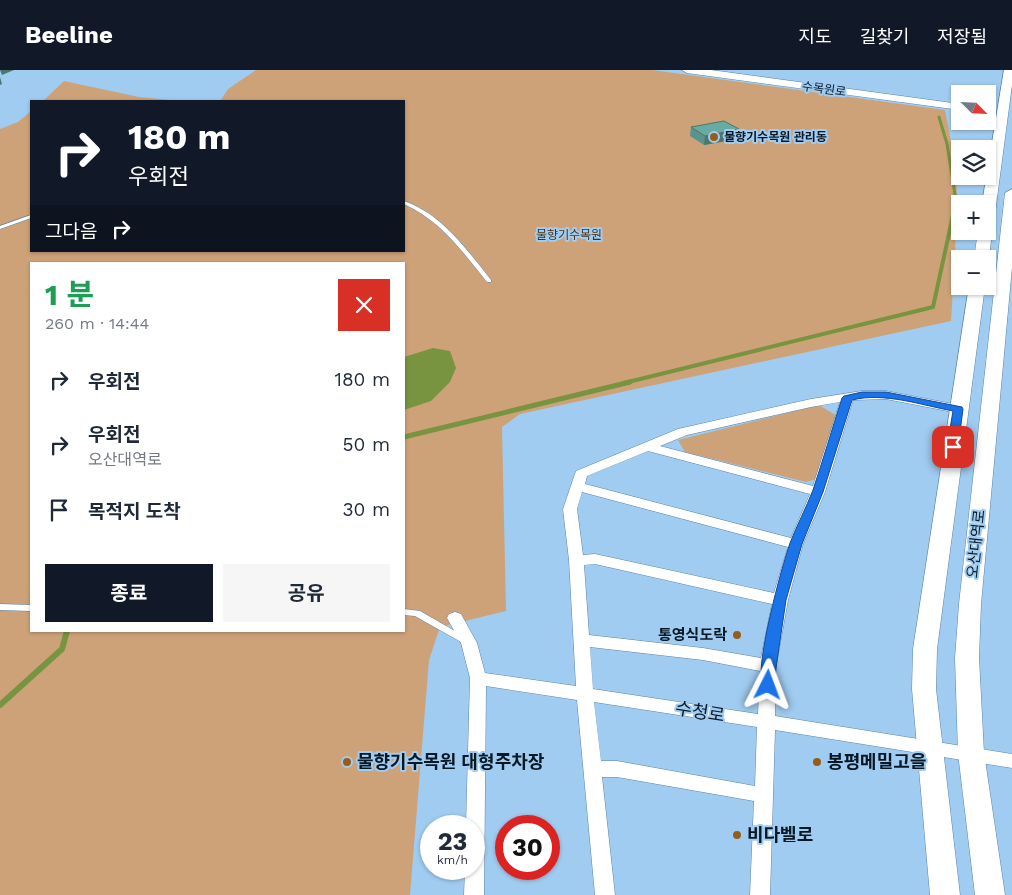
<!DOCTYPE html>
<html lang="ko">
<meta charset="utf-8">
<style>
:root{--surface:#fff;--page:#f6f6f7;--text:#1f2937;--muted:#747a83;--accent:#111827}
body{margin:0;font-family:"Work Sans","Noto Sans KR",sans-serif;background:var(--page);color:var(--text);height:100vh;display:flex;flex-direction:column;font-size:19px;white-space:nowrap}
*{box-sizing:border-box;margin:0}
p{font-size:16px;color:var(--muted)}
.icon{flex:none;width:28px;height:28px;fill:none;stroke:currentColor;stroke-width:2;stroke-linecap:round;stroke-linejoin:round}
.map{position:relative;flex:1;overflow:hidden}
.drawer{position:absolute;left:30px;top:192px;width:375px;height:370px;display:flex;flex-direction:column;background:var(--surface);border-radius:0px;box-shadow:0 1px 4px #0004}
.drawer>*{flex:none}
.top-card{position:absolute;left:30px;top:30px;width:375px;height:152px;border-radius:0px;box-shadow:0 1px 4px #0004;background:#111827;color:#fff;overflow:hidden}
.needle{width:32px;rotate:114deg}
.controls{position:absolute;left:951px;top:15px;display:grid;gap:10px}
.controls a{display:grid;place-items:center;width:45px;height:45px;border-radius:0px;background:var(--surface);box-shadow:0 1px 4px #0004;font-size:25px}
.speed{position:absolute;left:420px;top:745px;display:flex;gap:10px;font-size:25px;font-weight:700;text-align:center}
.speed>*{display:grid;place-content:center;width:65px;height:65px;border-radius:50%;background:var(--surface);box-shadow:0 1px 4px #0004;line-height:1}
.speed small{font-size:12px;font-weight:400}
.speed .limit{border:8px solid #d22;background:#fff;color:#111}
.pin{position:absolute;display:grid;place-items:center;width:42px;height:42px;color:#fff;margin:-21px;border-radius:10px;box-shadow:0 2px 8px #0006}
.me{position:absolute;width:55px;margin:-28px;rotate:3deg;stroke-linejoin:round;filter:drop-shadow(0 0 4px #0008)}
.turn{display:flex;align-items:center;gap:18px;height:105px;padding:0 15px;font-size:22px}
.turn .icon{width:65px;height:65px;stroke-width:2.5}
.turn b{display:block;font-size:35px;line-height:42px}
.then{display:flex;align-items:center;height:48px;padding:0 15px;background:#0003;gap:10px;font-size:19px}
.round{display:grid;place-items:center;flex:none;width:52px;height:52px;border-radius:0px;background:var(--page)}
.headline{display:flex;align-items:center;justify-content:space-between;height:85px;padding:0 15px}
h1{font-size:30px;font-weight:700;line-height:38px;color:#1e9e55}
.cta{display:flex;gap:10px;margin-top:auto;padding:10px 15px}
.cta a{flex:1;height:58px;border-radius:0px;background:var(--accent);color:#fff;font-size:20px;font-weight:700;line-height:58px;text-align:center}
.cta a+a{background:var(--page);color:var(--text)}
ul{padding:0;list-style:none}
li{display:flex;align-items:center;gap:15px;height:65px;padding:0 15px}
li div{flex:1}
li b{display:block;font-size:19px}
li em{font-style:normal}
header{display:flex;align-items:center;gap:30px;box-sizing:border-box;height:70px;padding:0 25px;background:var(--accent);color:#fff}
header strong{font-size:24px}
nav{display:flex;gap:28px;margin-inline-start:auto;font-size:18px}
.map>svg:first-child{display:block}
.green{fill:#cda279;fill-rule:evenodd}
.water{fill:#789441}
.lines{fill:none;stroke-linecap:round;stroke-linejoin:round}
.stream-far3{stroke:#789441;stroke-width:3}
.stream-far2{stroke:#789441;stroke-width:4}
.stream-far1{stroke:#789441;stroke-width:5}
.stream{stroke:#789441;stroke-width:6}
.lane-casing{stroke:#5b84a6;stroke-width:1}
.street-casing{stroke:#5b84a6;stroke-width:1}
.secondary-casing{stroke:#5b84a6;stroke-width:1}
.lane{fill:#fff;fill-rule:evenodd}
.street{fill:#fff;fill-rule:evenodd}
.secondary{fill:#fff;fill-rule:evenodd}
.wall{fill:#59938b}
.shaded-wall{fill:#497871}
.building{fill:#68aba2;stroke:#497871}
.route{fill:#1a73e8;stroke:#114b97}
.poi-dot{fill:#965d19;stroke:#a0ccf1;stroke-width:2}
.labels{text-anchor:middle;stroke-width:4;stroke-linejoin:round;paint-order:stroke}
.far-street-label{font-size:12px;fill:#071825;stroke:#a0ccf1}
.far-poi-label{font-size:12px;font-weight:bold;fill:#071825;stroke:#a0ccf1;text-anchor:start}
.far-park-label{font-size:12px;fill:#4b3013;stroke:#a0ccf1}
.street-label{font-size:15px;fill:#071825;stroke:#a0ccf1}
.poi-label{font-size:15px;font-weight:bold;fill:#071825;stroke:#a0ccf1;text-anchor:end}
.near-street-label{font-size:18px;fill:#071825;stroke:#a0ccf1}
.near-poi-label{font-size:18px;font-weight:bold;fill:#071825;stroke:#a0ccf1;text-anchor:start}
</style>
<header>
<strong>Beeline</strong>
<nav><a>지도</a><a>길찾기</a><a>저장됨</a></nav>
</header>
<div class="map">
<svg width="1012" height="825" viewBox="0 0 1012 825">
<rect width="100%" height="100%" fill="#a0ccf1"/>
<path class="green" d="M 256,0 L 652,0 L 945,40 L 957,104 L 955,187 L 951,251 L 520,344 L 502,357 L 506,541 L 440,557 L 429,590 L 410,825 L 0,825 L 0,59 L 18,52 L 31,41 L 31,181 L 404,181 L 404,31 L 220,31 L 228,19 ZM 31,194 L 404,194 L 404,561 L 31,561 Z
M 64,11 L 139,27 L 181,31 L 43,31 Z
M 819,335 L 837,346 L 816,409 L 806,412 L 685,382 L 678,370 Z"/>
<path class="water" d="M 433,278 L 450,281 L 456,298 L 450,312 L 431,331 L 404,340 L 404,287 Z"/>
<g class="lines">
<path class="stream-far3" d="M 939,47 L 947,74 L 956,131 L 955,137"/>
<path class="stream-far2" d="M 624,313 L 933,237 L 955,136"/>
<path class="stream-far1" d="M 404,367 L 630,312"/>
<path class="stream" d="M 0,635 L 62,579 L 67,561"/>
<defs>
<path id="lane" d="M 404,131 C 442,144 467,180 491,210 L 491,212 L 487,212 C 463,182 440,150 404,134 Z
M 31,145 L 31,148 L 0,159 L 0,156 Z
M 0,534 L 31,535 L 31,541 L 0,540 Z
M 404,539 L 420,541 L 467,568 L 468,570 L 467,572 L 464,573 L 461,572 L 415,546 L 404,545 Z"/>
<path id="street" d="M 862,321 L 886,321 L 958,335 L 964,339 L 958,343 L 886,329 L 853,330 L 825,422 L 803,474 L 788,530 L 776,596 L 775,646 L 1012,684 L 1012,698 L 775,660 L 770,825 L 750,825 L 754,731 L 617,707 L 602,707 L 615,825 L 595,825 L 577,630 L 486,616 L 484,825 L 464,825 L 465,799 L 474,799 L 474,756 L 466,756 L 470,608 L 461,573 L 447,548 L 449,544 L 455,542 L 461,544 L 477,573 L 485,603 L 576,616 L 569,490 L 563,439 L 576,401 L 678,359 L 811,329 ZM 840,332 L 813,416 L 660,376 L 687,365 L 811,337 ZM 648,381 L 810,424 L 791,468 L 585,414 L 587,406 ZM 582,422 L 788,477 L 774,523 L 595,484 L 583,485 L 577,439 ZM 595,494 L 772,534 L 761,588 L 703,578 L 589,565 L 584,495 ZM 590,577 L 703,590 L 760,601 L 758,644 L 593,619 ZM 594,632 L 757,657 L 755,716 L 617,691 L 601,691 Z"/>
<path id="secondary" d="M 682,0 L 711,0 L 960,34 L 960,40 L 687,3 Z
M 1004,0 L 1012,0 L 1012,15 L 995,143 L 988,147 L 988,134 L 982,134 Z
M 1012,119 L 1012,197 L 981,534 L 979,588 L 984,683 L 1005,825 L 975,825 L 958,683 L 955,588 L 959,534 L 1005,123 Z
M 988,157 L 992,161 L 989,189 L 974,189 L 978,161 L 988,161 Z
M 969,216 L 985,216 L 937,579 L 936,619 L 960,825 L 930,825 L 912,619 L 913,579 Z"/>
</defs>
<use href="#lane" class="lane-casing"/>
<use href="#street" class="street-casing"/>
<use href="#secondary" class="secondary-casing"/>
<use href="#lane" class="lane"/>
<use href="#street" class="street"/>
<use href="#secondary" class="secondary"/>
</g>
<path class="wall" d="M 691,57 L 739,59 L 737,69 L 704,75 L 690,66 Z"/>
<path class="shaded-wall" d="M 0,0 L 14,0 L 2,5 Z
M 0,7 L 2,14 L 0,15 Z
M 739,59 L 737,69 L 704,75 L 705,66 Z"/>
<path class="building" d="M 724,51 L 739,59 L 705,66 L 691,57 Z"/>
<path class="route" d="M 862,322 L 886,322 L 962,337 L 963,339 L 958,377 L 953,380 L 947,377 L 953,341 C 921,335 884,322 852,330 L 823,422 L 802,474 L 786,530 L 773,618 L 768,620 L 763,618 C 753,600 782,496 790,473 C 797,455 806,438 813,420 C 823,390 832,359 842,328 L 844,326 Z"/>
<g class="poi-dot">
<circle cx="714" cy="67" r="5"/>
<circle cx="737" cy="565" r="5"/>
<circle cx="347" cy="692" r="5"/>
<circle cx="817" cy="692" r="5"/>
<circle cx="737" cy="765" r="5"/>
</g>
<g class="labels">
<g class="far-street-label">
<text transform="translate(824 19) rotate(8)" y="4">수목원로</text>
</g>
<g class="far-poi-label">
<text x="724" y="71">물향기수목원 관리동</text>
</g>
<g class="far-park-label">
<text x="569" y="169">물향기수목원</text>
</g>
<g class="street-label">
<text transform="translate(976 474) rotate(-84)" y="5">오산대역로</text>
</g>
<g class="poi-label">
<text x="727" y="570">통영식도락</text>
</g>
<g class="near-street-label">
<text transform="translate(700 642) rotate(9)" y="6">수청로</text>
</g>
<g class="near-poi-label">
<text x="357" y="698">물향기수목원 대형주차장</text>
<text x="827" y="698">봉평메밀고을</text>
<text x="747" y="771">비다벨로</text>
</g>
</g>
</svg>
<div class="controls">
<a><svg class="needle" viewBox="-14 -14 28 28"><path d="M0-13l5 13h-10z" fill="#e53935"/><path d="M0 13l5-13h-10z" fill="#747a83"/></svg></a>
<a><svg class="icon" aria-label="layers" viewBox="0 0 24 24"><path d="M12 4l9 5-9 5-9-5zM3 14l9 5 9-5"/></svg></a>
<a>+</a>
<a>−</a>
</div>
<div class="speed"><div>23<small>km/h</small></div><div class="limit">30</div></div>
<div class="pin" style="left:953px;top:377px;background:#d93025"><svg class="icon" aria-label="arrive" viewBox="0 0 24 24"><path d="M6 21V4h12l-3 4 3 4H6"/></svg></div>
<svg class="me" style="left:768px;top:615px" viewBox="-20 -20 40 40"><path d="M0-17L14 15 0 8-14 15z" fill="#1a73e8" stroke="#fff" stroke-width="4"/></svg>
<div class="top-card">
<div class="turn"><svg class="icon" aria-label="right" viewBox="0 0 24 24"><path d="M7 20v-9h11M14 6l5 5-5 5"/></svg><div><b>180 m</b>우회전</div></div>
<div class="then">그다음<svg class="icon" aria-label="right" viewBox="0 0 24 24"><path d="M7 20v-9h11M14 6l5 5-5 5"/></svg></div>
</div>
<section class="drawer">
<div class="headline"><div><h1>1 분</h1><p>260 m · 14:44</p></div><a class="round" style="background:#d93025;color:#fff"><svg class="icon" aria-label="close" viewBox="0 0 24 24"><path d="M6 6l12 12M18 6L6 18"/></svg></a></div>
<ul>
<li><svg class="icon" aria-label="right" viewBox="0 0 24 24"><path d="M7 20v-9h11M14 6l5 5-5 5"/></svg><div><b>우회전</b></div><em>180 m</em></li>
<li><svg class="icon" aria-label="right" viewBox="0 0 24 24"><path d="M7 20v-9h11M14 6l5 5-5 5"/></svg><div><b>우회전</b><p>오산대역로</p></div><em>50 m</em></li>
<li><svg class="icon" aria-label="arrive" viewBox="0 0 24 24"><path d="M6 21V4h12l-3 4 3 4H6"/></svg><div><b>목적지 도착</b></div><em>30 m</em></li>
</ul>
<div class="cta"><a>종료</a><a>공유</a></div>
</section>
</div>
